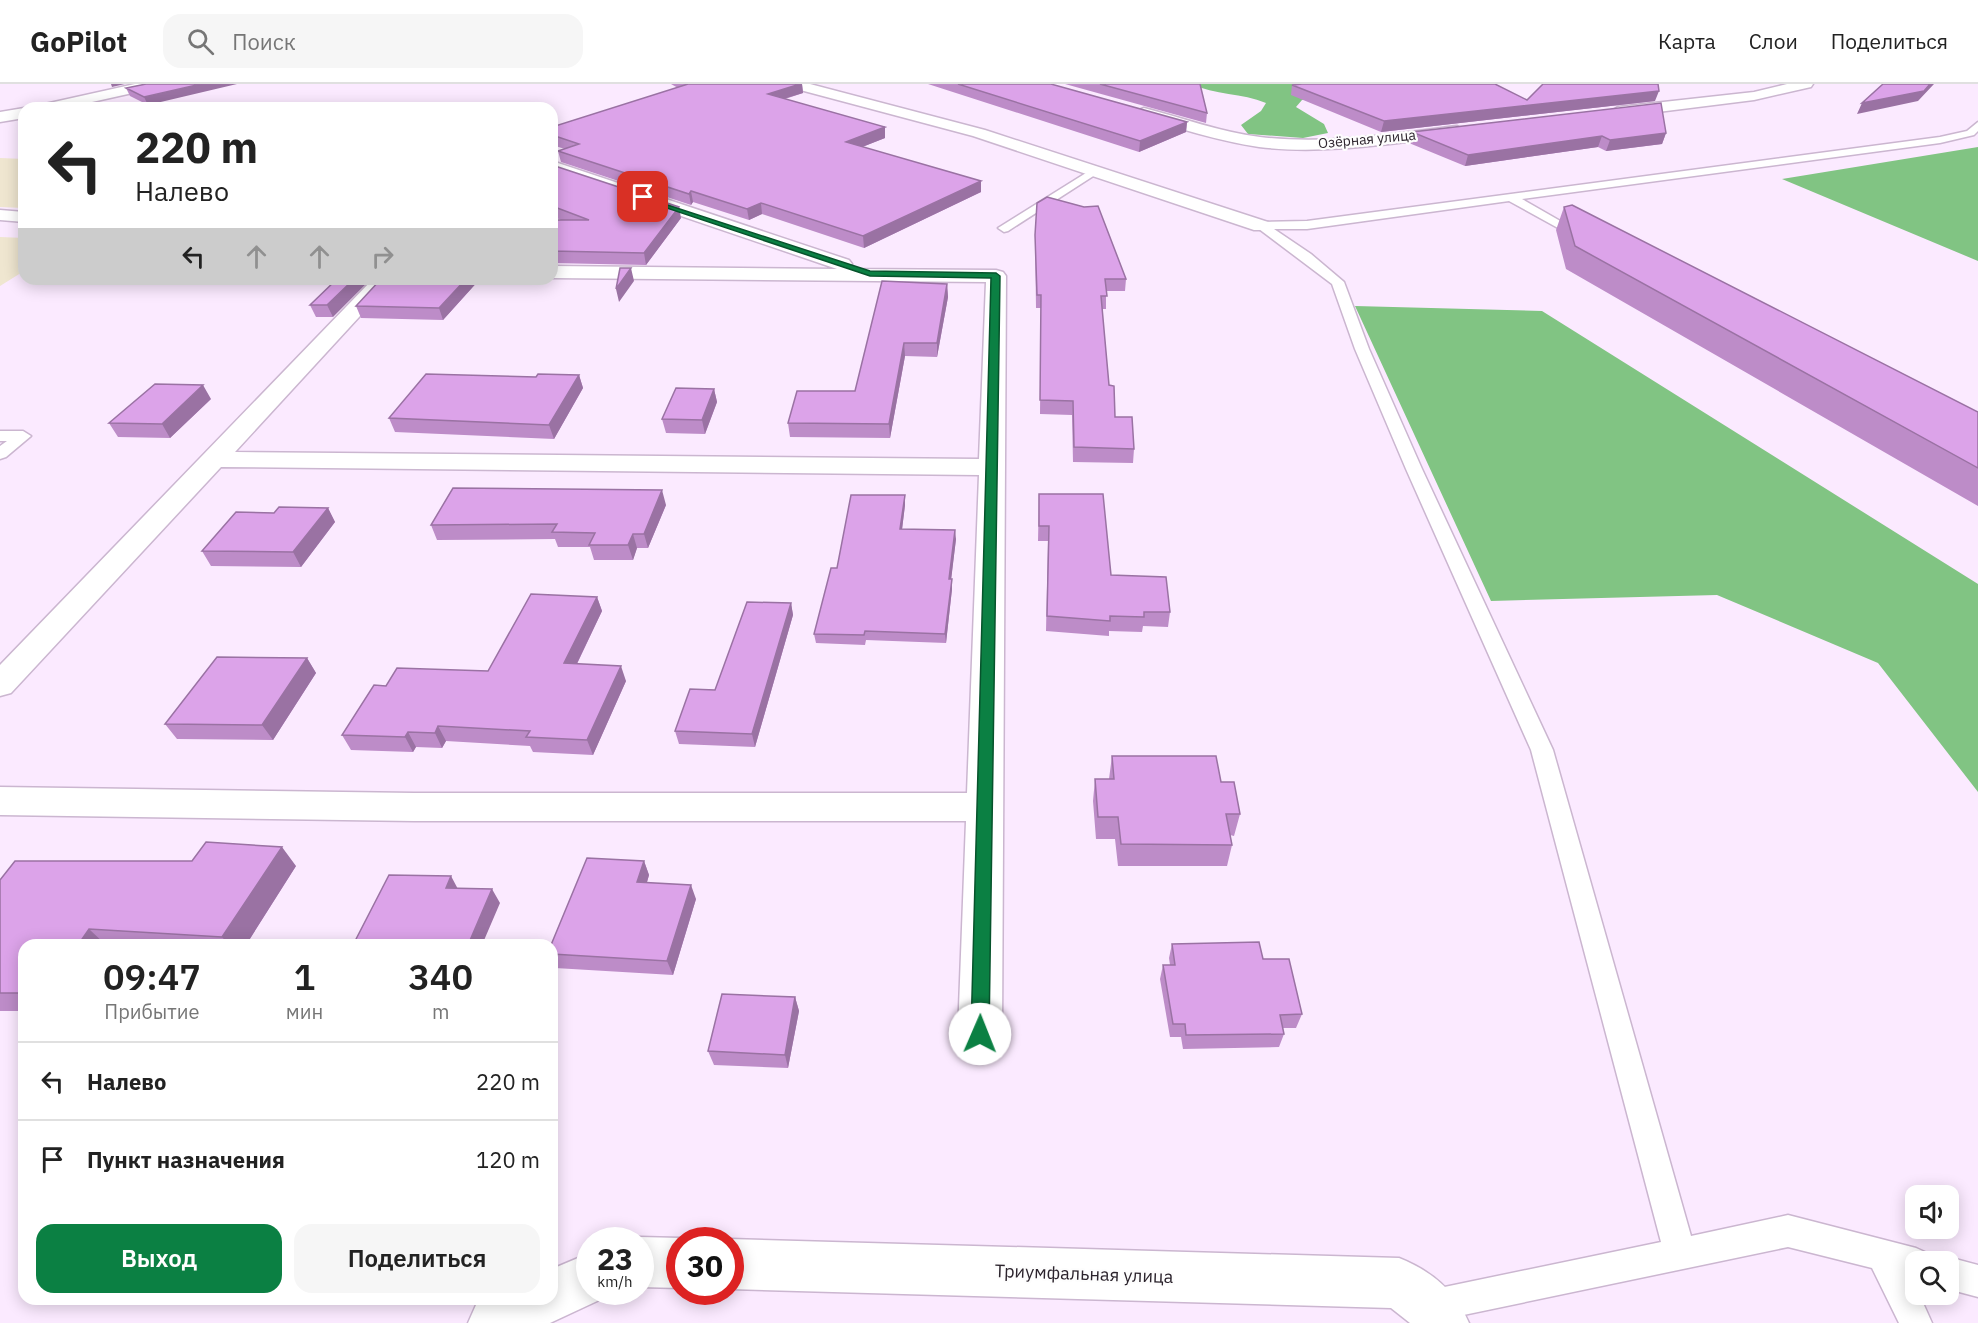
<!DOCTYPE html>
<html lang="ru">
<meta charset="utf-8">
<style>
:root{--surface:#fff;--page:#f6f6f6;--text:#222;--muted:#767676;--line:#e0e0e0;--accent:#0b8043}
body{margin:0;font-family:"IBM Plex Sans",sans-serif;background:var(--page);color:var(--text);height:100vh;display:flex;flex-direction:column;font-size:22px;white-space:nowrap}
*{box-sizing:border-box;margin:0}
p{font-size:20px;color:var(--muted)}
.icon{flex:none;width:33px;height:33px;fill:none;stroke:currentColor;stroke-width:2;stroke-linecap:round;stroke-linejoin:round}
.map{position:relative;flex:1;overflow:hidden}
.sheet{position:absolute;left:18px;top:855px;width:540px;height:366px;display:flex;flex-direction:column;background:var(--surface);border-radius:18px;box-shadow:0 3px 15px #0003}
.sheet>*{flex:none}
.banner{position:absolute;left:18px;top:18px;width:540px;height:183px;border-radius:18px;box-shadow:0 3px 15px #0003;background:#fff;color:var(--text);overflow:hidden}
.tools{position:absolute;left:1905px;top:1101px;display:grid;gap:12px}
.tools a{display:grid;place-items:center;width:54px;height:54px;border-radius:12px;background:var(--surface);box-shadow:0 3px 15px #0003;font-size:30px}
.speed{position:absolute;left:576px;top:1143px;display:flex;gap:12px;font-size:30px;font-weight:700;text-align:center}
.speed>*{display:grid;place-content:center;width:78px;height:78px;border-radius:50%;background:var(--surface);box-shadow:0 3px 15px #0003;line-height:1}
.speed small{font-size:15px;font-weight:400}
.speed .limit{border:9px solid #d22;background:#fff;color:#111}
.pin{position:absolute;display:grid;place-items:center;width:51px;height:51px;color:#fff;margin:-26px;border-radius:12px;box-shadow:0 3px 9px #0006}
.me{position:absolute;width:66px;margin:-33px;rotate:1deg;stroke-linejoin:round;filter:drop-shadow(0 0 4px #0008)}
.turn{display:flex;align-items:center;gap:21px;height:126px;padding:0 18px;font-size:27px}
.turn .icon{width:78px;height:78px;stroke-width:2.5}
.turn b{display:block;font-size:42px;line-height:51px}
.lanes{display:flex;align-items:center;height:57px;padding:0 18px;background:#0003;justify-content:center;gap:30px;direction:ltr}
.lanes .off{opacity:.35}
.eta{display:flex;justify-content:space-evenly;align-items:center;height:102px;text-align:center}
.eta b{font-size:36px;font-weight:600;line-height:42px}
.primary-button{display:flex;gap:12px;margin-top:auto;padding:12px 18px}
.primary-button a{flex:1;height:69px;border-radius:18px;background:var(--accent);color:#fff;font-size:24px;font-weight:600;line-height:69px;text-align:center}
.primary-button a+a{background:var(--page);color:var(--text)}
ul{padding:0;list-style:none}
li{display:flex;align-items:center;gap:18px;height:78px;padding:0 18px;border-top:2px solid var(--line)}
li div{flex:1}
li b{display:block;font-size:22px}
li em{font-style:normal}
header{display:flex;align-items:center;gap:36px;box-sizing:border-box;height:84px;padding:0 30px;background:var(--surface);border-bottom:2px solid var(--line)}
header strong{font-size:28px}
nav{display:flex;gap:33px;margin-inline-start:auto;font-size:21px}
.search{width:420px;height:54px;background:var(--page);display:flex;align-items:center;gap:15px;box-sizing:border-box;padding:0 21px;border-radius:18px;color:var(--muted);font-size:22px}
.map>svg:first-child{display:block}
.industrial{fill:#efe6d0}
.forest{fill:#81c483}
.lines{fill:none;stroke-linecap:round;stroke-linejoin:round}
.lane-casing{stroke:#cbb6d0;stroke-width:3}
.street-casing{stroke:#cbb6d0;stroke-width:3}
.lane{fill:#fff;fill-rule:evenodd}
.street{fill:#fff;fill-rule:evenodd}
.wall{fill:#bd8cc8}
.shaded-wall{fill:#9a72a3}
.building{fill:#dca3e9;stroke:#9a72a3;stroke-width:1.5}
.route{fill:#0b8043;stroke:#07532c;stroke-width:1.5}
.labels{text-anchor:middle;stroke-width:4.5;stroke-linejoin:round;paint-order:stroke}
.far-street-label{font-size:14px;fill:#2b232c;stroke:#fdfdfd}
.near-street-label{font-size:18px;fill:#2b232c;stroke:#fdfdfd}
</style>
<header>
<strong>GoPilot</strong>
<div class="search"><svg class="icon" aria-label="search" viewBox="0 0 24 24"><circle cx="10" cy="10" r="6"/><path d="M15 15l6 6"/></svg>Поиск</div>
<nav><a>Карта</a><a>Слои</a><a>Поделиться</a></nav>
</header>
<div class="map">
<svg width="1978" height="1239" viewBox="0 0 1978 1239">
<rect width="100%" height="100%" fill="#fbeaff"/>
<path class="industrial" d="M 0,74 L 24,75 L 24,124 L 0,123 Z
M 0,153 L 24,154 L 24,187 L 0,202 Z"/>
<path class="forest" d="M 1191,0 L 1393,0 L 1302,16 L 1296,23 L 1324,40 L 1328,49 L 1303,54 L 1248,50 L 1241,41 L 1261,27 L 1266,19 C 1242,9 1215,11 1191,0 Z
M 1978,63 L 1978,177 L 1782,95 Z
M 1355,222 L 1542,227 L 1978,500 L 1978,708 L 1878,579 L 1717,511 L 1491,517 Z"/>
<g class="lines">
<defs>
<path id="lane" d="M 1978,38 L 1978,47 L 1974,51 L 1940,59 L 1522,115 L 1562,138 L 1564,140 L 1558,144 L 1509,117 L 1307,145 L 1274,145 L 1311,170 L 1344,198 L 1369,265 L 1422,385 L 1553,666 L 1691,1152 L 1788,1131 L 1916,1164 L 1927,1169 L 1931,1178 L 1916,1178 L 1916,1196 L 1911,1195 L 1916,1204 L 1916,1210 L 1919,1210 L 1932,1239 L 1899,1239 L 1872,1184 L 1788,1163 L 1430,1238 L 1418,1234 L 1414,1222 L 1418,1210 L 1430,1206 L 1661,1158 L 1531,666 L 1406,385 L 1355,265 L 1332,200 L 1255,142 L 1261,138 L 1307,137 L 1940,53 L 1967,47 Z
M 1094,84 L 1099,87 L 1098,89 L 1008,147 L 1004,148 L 998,144 Z
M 0,347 L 23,347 L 31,352 L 6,373 L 0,375 L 0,362 L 7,357 L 0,357 Z
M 1948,1173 L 1978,1181 L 1978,1213 L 1948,1205 L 1948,1178 L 1937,1178 Z"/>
<path id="street" d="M 135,0 L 162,0 L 155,4 L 65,24 L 38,24 L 45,20 Z
M 787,0 L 810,0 L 985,46 L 1268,138 L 1270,142 L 1268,146 L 1254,146 L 973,52 L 789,3 Z
M 1787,0 L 1813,0 L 1811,3 L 1754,16 L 1618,33 L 1610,28 L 1618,23 L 1754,8 Z
M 24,24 L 24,34 L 0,38 L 0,28 Z
M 1144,24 C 1183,34 1220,48 1260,53 C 1325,61 1392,50 1457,42 L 1465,47 L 1457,52 C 1392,59 1325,71 1259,63 C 1218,57 1178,44 1139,32 L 1136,29 L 1139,26 Z
M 552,77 L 849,176 L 852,180 L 847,185 L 996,186 L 1003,188 L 1006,192 L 1002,950 L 995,964 L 980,970 L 965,964 L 958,950 L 966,737 L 414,737 L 0,731 L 0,703 L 414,709 L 967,709 L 979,391 L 221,383 L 11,609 L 0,612 L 0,581 L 373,195 L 394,195 L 235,368 L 979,375 L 986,198 L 552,194 L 552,182 L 837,185 L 552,88 Z
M 0,126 L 24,128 L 24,138 L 0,136 Z
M 640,1153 L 680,1154 L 686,1156 L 680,1156 L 680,1204 L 640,1203 L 640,1156 L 632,1156 Z
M 730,1155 L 1399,1174 C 1431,1187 1455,1206 1469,1239 L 1410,1239 L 1391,1224 L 730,1205 L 730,1156 L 726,1156 Z
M 590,1169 L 590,1208 L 610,1208 L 608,1212 L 550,1239 L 468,1239 L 476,1221 L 488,1215 L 552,1215 L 552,1185 Z"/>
</defs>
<use href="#lane" class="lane-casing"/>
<use href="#street" class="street-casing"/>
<use href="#lane" class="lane"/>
<use href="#street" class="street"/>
</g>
<path class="wall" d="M 146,0 L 148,21 L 130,12 L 126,4 Z
M 671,0 L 802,0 L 803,9 L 785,15 L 885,54 L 862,63 L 981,97 L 981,108 L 864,164 L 762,130 L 749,136 L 693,118 L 691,121 L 561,78 L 558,67 L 565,65 L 552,61 L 552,43 L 678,4 Z
M 928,0 L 1051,0 L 1187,38 L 1186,48 L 1139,68 Z
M 1065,0 L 1200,0 L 1207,29 L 1206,39 Z
M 1292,1 L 1527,16 L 1655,17 L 1381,48 L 1291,11 Z
M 1412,48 L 1666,49 L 1662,60 L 1606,67 L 1598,63 L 1465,82 L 1409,59 Z
M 552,81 L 681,134 L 646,181 L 552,179 L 552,136 L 561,136 L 552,132 Z
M 1564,123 L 1978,328 L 1978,422 L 1566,185 L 1556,146 Z
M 1035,151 L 1126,195 L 1125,207 L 1106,207 L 1106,225 L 1102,225 L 1109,301 L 1115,333 L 1134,365 L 1133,379 L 1073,378 L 1072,331 L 1040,330 L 1041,224 L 1036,224 Z
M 337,195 L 333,233 L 316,233 L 310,221 Z
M 480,195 L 443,236 L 361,234 L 356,222 Z
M 947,200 L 948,213 L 937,273 L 905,272 L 890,354 L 790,353 L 788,339 L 855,307 Z
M 579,291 L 583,304 L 554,355 L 395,348 L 389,334 L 536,293 Z
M 714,305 L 717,318 L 705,350 L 666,349 L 662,335 Z
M 211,315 L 170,354 L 118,353 L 109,339 Z
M 1039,410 L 1111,491 L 1170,528 L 1168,543 L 1143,542 L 1142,548 L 1109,547 L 1109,552 L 1046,547 L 1048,457 L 1038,457 Z
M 905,411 L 905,421 L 902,445 L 956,455 L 951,495 L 952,505 L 946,559 L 866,556 L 865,561 L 816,559 L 814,550 L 837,484 Z
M 666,421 L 648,464 L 637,464 L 633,476 L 594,476 L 590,463 L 558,463 L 555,455 L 437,456 L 431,441 Z
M 328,424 L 335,438 L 301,483 L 211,482 L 202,467 L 274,429 Z
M 597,513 L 602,527 L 577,580 L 626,597 L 593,671 L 533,668 L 530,662 L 446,657 L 442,664 L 416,663 L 413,668 L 351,666 L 342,651 L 386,602 L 488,587 Z
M 791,519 L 793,531 L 755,663 L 679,660 L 675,647 L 715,606 Z
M 307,574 L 316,589 L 273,656 L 177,655 L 165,640 Z
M 1112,672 L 1221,698 L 1240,730 L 1234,752 L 1230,751 L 1232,761 L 1227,782 L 1118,782 L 1115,755 L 1096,755 L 1093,717 L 1095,695 L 1109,695 Z
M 644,777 L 649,791 L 647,798 L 696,815 L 673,891 L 555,884 L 552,879 L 552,861 Z
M 296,782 L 246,861 L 24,861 L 24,927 L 0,927 L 0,796 Z
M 1172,860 L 1263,875 L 1302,930 L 1296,944 L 1283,944 L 1284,950 L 1279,963 L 1183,965 L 1181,953 L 1170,953 L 1160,895 L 1163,881 L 1170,881 L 1169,874 Z
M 795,913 L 799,927 L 788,984 L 714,981 L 708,967 Z"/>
<path class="shaded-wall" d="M 111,0 L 125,0 L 112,3 Z
M 201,0 L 237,0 L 148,21 L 144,13 Z
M 800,0 L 802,0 L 803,9 L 770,19 L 768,10 Z
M 1930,0 L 1934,0 L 1918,17 L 1857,30 L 1862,19 Z
M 1659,7 L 1655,17 L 1381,48 L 1384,37 Z
M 1187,38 L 1186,48 L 1139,68 L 1140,57 Z
M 885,43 L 885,54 L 847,69 L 846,58 Z
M 1666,49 L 1662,60 L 1606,67 L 1610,56 Z
M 1602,52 L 1598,63 L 1465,82 L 1468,71 Z
M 981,97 L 981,108 L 864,164 L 863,152 Z
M 691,107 L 693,118 L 691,121 L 689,110 Z
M 761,119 L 762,130 L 749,136 L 747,125 Z
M 679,123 L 681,134 L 646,181 L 644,169 Z
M 631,184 L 634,197 L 619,218 L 616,205 Z
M 354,195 L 371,195 L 333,233 L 327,221 Z
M 466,195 L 480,195 L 443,236 L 439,224 Z
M 947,200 L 948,213 L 937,273 L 937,259 Z
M 904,259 L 905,272 L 890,354 L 889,340 Z
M 579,291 L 583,304 L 554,355 L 549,341 Z
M 203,301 L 211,315 L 170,354 L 162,340 Z
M 714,305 L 717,318 L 705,350 L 702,336 Z
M 662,406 L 666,421 L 648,464 L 644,450 Z
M 905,411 L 905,421 L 901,454 L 900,445 Z
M 328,424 L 335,438 L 301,483 L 293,468 Z
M 955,446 L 956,455 L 950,505 L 949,495 Z
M 633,450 L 637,464 L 633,476 L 628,461 Z
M 952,495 L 952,505 L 946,559 L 945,550 Z
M 597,513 L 602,527 L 570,594 L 564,579 Z
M 791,519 L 793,531 L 755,663 L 752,650 Z
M 307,574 L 316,589 L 273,656 L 262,641 Z
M 621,582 L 626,597 L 593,671 L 587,656 Z
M 438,642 L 446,657 L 442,664 L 435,649 Z
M 408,648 L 416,663 L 413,668 L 405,653 Z
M 282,763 L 296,782 L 246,861 L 229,861 L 222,853 Z
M 644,777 L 649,791 L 643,812 L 637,798 Z
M 451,792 L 459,807 L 446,804 Z
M 691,801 L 696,815 L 673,891 L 667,877 Z
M 492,805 L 500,819 L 482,861 L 468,861 Z
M 89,845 L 106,861 L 78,861 Z
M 795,913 L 799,927 L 788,984 L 785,971 Z"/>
<path class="building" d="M 146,0 L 201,0 L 144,13 L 126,4 Z
M 688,0 L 800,0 L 768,10 L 885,43 L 846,58 L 981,97 L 863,152 L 761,119 L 747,125 L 691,107 L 689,110 L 558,67 L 579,60 L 552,51 L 552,47 L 554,46 L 552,46 L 552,43 Z
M 958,0 L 1051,0 L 1187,38 L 1140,57 Z
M 1100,0 L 1200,0 L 1207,29 Z
M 1302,0 L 1495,0 L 1527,16 L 1543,0 L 1658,0 L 1659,7 L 1384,37 L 1292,1 Z
M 1883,0 L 1930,0 L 1924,7 L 1862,19 Z
M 1661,19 L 1666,49 L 1610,56 L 1602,52 L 1468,71 L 1412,48 Z
M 552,81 L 679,123 L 644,169 L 552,167 L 552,136 L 589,136 L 552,122 Z
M 1047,113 L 1084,123 L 1098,122 L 1126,195 L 1105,195 L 1107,212 L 1101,212 L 1109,301 L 1114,302 L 1115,333 L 1132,333 L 1134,365 L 1074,363 L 1073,317 L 1040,316 L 1041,211 L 1037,211 L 1035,151 L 1037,119 Z
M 1572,121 L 1978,328 L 1978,384 L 1575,162 L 1564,123 Z
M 620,184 L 631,184 L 616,205 Z
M 337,195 L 354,195 L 327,221 L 310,221 Z
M 381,195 L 466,195 L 439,224 L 356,222 Z
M 882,197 L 947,200 L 937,259 L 904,259 L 889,340 L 788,339 L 797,307 L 855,307 Z
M 426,290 L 536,293 L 538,290 L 579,291 L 549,341 L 389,334 Z
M 155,300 L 203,301 L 162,340 L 109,339 Z
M 676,304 L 714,305 L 702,336 L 662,335 Z
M 453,404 L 662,406 L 644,450 L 633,450 L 628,461 L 589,461 L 595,449 L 552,448 L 557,440 L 431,441 Z
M 1039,410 L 1103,410 L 1111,491 L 1166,493 L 1170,528 L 1144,528 L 1144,533 L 1110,532 L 1110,537 L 1047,532 L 1049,442 L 1039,442 Z
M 851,411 L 905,411 L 900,445 L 955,446 L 949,495 L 952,495 L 945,550 L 865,547 L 864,551 L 814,550 L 831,484 L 837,484 Z
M 279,423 L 328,424 L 293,468 L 202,467 L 236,428 L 274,429 Z
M 531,510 L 597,513 L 564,579 L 621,582 L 587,656 L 526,653 L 530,647 L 438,642 L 435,649 L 408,648 L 405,653 L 342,651 L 374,601 L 386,602 L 397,584 L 488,587 Z
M 747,518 L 791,519 L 752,650 L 675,647 L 690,605 L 715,606 Z
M 217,573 L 307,574 L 262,641 L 165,640 Z
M 1112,672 L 1216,672 L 1221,698 L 1234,698 L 1240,730 L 1226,730 L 1232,761 L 1121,760 L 1118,733 L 1098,733 L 1095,695 L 1114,695 Z
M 206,758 L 282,763 L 222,853 L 89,845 L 78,861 L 24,861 L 24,909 L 0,909 L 0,796 L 15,777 L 192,777 Z
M 587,774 L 644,777 L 637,798 L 691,801 L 667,877 L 552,870 L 552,861 L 551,861 Z
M 389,791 L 451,792 L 446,804 L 492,805 L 468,861 L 353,861 Z
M 1259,858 L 1263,875 L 1289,875 L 1302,930 L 1280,931 L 1284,950 L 1186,951 L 1185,940 L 1173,940 L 1163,881 L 1175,881 L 1172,860 Z
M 722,910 L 795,913 L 785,971 L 708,967 Z"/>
<path class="route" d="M 640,112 L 870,187 L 996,189 L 1000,192 L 989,950 L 987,956 L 980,958 L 974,956 L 971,950 L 991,194 L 870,192 L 640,115 Z"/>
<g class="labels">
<g class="far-street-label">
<text transform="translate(1367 55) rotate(-5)" y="5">Озёрная улица</text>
</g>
<g class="near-street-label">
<text transform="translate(1084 1190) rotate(2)" y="6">Триумфальная улица</text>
</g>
</g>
</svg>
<div class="tools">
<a><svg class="icon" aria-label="sound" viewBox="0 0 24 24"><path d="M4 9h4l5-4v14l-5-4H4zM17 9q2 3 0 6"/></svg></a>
<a><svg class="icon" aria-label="search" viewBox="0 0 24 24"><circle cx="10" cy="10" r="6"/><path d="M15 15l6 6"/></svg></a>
</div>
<div class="speed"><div>23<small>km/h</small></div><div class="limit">30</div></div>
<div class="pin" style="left:643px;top:113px;background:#d93025"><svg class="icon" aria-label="arrive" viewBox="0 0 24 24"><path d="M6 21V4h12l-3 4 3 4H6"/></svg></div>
<svg class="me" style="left:980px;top:950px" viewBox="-20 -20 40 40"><circle r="19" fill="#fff"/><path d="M0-13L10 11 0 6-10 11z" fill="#0b8043"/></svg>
<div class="banner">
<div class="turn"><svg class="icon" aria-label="left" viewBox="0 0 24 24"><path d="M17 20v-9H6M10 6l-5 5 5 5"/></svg><div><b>220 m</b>Налево</div></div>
<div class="lanes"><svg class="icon" aria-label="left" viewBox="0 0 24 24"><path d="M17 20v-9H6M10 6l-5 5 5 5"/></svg><svg class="icon off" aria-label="ahead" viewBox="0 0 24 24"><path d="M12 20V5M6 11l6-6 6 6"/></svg><svg class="icon off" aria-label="ahead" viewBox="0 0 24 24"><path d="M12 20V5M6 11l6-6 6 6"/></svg><svg class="icon off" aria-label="right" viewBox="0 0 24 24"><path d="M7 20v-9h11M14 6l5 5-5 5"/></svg></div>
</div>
<section class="sheet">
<div class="eta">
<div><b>09:47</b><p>Прибытие</p></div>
<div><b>1</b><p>мин</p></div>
<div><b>340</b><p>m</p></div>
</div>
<ul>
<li><svg class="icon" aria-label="left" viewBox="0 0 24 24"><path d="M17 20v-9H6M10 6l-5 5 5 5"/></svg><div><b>Налево</b></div><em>220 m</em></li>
<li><svg class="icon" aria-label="arrive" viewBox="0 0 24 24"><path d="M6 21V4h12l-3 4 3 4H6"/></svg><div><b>Пункт назначения</b></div><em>120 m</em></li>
</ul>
<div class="primary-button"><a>Выход</a><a>Поделиться</a></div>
</section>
</div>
